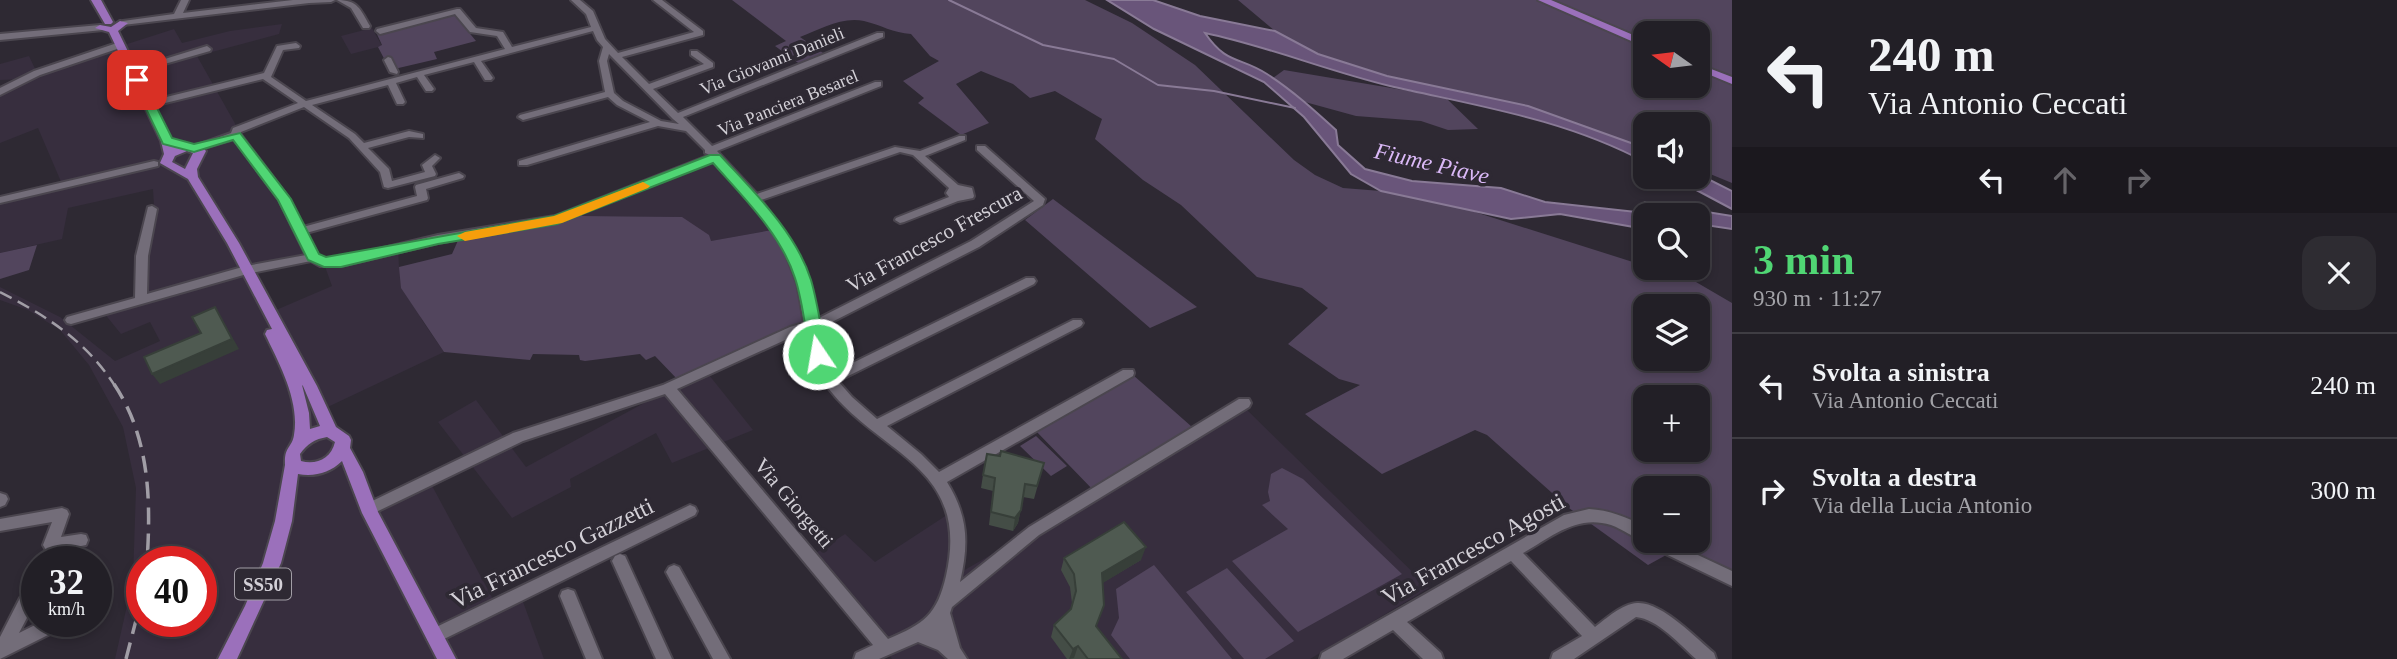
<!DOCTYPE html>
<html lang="it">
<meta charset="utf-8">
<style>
:root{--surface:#221f26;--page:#2e2c32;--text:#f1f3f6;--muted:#a2a2a7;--line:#3f3d43;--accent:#50d674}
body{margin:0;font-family:Georgia,serif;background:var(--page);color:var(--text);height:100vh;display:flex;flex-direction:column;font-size:26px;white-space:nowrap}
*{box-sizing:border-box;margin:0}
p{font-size:23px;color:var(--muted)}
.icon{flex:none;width:38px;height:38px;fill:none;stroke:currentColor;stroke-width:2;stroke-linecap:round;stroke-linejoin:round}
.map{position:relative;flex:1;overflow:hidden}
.side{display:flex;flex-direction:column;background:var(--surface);width:665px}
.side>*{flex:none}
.banner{background:#221f26;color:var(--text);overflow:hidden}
.needle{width:46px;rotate:284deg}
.tools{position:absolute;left:1633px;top:21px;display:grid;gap:14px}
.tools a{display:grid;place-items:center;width:77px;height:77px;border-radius:14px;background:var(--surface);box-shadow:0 4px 10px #0003,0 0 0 2px var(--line);font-size:35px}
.speed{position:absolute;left:21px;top:546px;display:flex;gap:14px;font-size:35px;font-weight:700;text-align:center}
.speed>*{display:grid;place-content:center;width:91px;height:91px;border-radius:50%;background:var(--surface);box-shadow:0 4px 10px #0003,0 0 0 2px var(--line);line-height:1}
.speed small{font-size:18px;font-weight:400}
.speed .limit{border:10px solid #d22;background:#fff;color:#111}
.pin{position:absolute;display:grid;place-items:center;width:60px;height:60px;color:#fff;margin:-30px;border-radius:14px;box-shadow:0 4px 10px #0006}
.me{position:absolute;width:77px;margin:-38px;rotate:348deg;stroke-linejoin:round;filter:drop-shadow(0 0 5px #0008)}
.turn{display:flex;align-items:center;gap:24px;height:147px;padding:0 21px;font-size:32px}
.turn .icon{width:91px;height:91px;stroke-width:2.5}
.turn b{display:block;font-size:49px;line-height:60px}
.lanes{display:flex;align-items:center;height:66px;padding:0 21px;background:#0003;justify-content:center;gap:35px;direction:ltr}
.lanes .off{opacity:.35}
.round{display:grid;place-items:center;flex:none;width:74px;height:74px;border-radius:21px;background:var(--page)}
.head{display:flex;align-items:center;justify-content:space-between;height:119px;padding:0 21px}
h1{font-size:42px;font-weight:700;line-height:52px;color:var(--accent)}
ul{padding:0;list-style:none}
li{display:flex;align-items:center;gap:21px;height:105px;padding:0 21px;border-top:2px solid var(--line)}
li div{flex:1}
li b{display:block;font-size:26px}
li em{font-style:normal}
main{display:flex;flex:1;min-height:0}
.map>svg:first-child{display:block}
.built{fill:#372e3e;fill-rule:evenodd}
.green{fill:#52455d;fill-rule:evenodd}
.water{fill:#69557a;stroke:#897a96;stroke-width:2}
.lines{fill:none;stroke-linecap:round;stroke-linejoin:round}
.stream{stroke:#897a96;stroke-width:2}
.minor-casing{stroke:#4b464f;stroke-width:4}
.major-casing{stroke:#4b464f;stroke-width:4}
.minor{fill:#736d79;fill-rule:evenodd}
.major{fill:#9b70bb;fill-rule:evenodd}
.rail-far1{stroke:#a19ea6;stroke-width:2.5;stroke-dasharray:13 7;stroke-linecap:butt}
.rail{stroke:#a19ea6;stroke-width:3.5;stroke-dasharray:17 9;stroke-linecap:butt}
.wall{fill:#444d46}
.shaded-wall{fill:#373f39}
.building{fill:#4f5a51;stroke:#373f39;stroke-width:2}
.route{fill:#50d674;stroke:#348b4b;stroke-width:2}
.slow{fill:#f59e0b}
.labels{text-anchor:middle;stroke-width:7;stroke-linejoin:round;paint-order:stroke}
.far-street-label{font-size:18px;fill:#d3d0d7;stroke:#2e2933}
.shield{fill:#2e2933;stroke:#a29ea6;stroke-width:2}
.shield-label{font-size:19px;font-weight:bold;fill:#d3d0d7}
.street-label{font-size:21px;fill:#d3d0d7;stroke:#2e2933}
.water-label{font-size:23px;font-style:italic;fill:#dbb9f8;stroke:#2e2933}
.near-street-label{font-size:24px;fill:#d3d0d7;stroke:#2e2933}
</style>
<main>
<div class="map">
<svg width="1732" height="659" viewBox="0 0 1732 659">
<rect width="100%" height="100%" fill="#2e2933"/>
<path class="built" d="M 282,24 L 279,34 L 197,56 L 237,127 L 230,130 L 283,200 L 315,257 L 250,270 L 269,313 L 332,286 L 323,261 L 398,248 L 399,267 L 422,320 L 444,352 L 315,413 L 372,509 L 430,482 L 494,601 L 519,591 L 544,659 L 115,659 L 133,579 L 136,488 L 123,427 L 89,365 L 60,330 L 28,310 L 0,300 L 0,287 L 60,317 L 115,361 L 160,341 L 150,322 L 121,334 L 104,313 L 143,301 L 148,234 L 154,206 L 153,189 L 68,208 L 62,239 L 0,253 L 0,199 L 62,184 L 38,128 L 0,143 L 0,93 L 25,79 L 0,80 L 0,64 L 29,56 L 37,73 L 174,29 L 182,43 L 230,31 ZM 142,562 L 201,562 L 201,621 L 142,621 Z
M 372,28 L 382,46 L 351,54 L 341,36 Z
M 717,156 L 778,229 L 701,243 L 674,217 L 582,216 L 586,209 Z
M 705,370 L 753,430 L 672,463 L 656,433 L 570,479 L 571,487 L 512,518 L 438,422 L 476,400 L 526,467 Z
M 1245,408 L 1429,588 L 1310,659 L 892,659 L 808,558 L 845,534 L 875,562 L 953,511 L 949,579 Z"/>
<path class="green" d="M 732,0 L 1085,0 L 1132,23 L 1195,65 L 1294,160 L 1315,175 L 1343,188 L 1381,191 L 1453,205 L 1696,282 L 1732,303 L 1732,579 L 1694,563 L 1693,569 L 1668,554 L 1648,565 L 1569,508 L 1487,435 L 1475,430 L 1382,474 L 1305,414 L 1360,385 L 1339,379 L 1288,344 L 1328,308 L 1302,288 L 1257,277 L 1181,205 L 1143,180 L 1095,139 L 1102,119 L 1055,91 L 1030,98 L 1013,84 L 981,71 L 956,84 L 989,123 L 961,135 L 918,103 L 924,98 L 903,81 L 939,61 L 930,56 L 911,34 C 893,33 881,25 864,21 C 842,16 819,30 800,37 L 826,55 L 801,65 L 775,46 L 786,41 ZM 1645,306 L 1698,306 L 1698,359 L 1645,359 ZM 1645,397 L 1698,397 L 1698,450 L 1645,450 ZM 1645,488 L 1698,488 L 1698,541 L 1645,541 Z
M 1238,0 L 1732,0 L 1732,183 L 1698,169 L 1698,124 L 1645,124 L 1645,148 L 1528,106 L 1387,76 L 1318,54 L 1275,31 ZM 1645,33 L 1698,33 L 1698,86 L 1645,86 Z
M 452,12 L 476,41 L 434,52 L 437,59 L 390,70 L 378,47 L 382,45 L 376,32 Z
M 1284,70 L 1445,97 L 1478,129 L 1448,130 L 1421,121 L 1356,116 L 1305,102 L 1273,78 Z
M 1053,199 L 1197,307 L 1150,328 L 1025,220 Z
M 586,209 L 582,216 L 682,217 L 709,235 L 711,241 L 778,229 L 794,261 L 809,325 L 679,381 L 655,356 L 646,360 L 640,354 L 585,361 L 580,360 L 579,355 L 533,354 L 530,360 L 444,352 L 401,288 L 399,267 L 452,254 L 460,236 L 546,221 Z
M 37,245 L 29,270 L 0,279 L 0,253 Z
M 1133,375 L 1200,434 L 1096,493 L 1035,430 Z
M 1036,436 L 1067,466 L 1051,476 L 1020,446 Z
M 1282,468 L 1303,479 L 1402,574 L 1298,632 L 1232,561 L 1288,529 L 1262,505 L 1270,501 L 1268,492 L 1271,474 Z
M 1154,565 L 1232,659 L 1130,659 L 1111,635 L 1119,618 L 1116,589 Z
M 1227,568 L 1294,641 L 1265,659 L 1244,659 L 1186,592 Z"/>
<path class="water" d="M 1107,0 L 1153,0 L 1200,16 L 1275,31 L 1318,54 L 1387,76 L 1528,106 L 1645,148 L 1645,162 C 1565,119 1477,106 1390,86 C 1328,71 1267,46 1205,33 C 1227,65 1239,56 1267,74 C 1292,90 1314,110 1336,130 L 1338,145 L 1365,169 L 1412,181 L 1501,188 L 1545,202 L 1636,212 L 1645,202 L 1732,216 L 1732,229 L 1698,224 L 1698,215 L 1645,215 L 1645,229 L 1560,214 L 1511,219 L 1381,191 L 1351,174 L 1304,117 L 1264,82 L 1154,29 Z
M 1698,174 L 1732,191 L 1732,209 L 1672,177 L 1698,177 Z"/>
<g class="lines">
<path class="stream" d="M 949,0 L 1043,45 L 1114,59 L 1158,85 L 1214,91 L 1295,108"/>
<defs>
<path id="minor" d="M 181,0 L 189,0 L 183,13 L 293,0 L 335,0 L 331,2 L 309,3 L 123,25 L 119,23 L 123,21 L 174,14 Z
M 337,0 C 358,0 360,9 370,26 L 369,28 L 363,28 L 351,8 Z
M 571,0 L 580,0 L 593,11 L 605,39 L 618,53 L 694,32 L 653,0 L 662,0 L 703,31 L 703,35 L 622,57 L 649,84 L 704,64 L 691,55 L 691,51 L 697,51 L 713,63 L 713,67 L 653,89 L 678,113 L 877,33 L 883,33 L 883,37 L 683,117 L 712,146 L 875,82 L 881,82 L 881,86 L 717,151 L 757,194 L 895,147 L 920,151 L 959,136 L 965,136 L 965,140 L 925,156 L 958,185 L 972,188 L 974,196 L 973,198 L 958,201 L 904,222 L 900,223 L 895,220 L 896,218 L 949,197 L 946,193 L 949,188 L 913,155 L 900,152 L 761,200 C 794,243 806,266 815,320 L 971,241 L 1034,201 L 977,150 L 977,146 L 985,146 L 1045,199 L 1043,205 L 979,247 L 826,325 L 817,328 L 821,349 L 832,373 L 1026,278 L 1034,278 L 1036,281 L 1034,284 L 838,381 L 852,397 L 877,419 L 1073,320 L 1081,320 L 1083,323 L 1081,326 L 887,426 L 921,454 L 939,472 L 1123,370 L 1133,370 L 1134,373 L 1133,376 L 947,482 C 968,516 969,543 960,582 L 1029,527 L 1239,399 L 1249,399 L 1251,403 L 1249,407 L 1039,535 L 952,607 L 950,613 L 960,648 L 967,659 L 948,659 L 938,650 L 918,642 L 879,659 L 854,659 L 856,653 L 873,645 L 665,394 L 523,441 L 374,513 L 369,515 L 364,513 L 362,509 L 364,505 L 513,433 L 663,385 L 790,327 L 804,323 L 797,283 L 785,252 L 768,224 L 747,196 L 715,160 L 557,222 L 438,243 L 341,266 L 320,266 L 311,261 L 247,274 L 71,324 L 67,323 L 65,320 L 67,317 L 135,298 L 136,256 L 148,207 L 152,206 L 157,209 L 148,256 L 147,294 L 246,266 L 306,255 L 279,200 L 234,139 L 194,151 L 189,148 L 231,133 L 233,128 L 298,103 L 263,79 L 149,107 L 144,104 L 146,102 L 264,73 L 277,46 L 296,43 L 300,46 L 299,48 L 283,50 L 271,77 L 306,101 L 505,49 L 497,36 L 470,32 L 455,14 L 380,34 L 376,31 L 377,29 L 457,9 L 460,9 L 476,28 L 503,32 L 512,47 L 591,27 L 586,14 ZM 593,31 L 597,40 L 603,47 L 599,61 L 605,92 L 520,115 L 518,117 L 523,120 L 608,97 L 617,105 L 650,122 L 519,161 L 519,165 L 527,165 L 658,126 L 686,131 L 705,150 L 705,153 L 710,155 L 555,216 L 438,235 L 341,258 L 322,258 L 318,255 L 306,233 L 427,200 L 428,198 L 426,189 L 463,178 L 464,176 L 459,173 L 416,185 L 415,187 L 417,196 L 303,227 L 288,197 L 241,135 L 241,132 L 304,107 L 349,138 L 380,172 L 384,187 L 388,188 L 435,176 L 436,174 L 432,166 L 440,158 L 435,155 L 422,165 L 425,172 L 392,181 L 389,169 L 368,148 L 409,137 L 423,138 L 423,134 L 409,131 L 364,143 L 355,134 L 312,105 L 388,85 L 397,104 L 403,104 L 405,102 L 396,83 L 417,77 L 426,91 L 432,91 L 434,89 L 424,75 L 474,62 L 485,80 L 491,80 L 493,78 L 481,61 ZM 609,54 L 673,119 L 679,124 L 661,121 L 623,101 L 614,93 L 607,61 ZM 805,331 C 809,349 813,366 823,381 C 874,455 972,462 946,576 C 937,615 924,624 888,639 L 677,389 Z
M 100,25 L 104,28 L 103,30 L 0,40 L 0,34 Z
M 120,42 L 123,43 L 123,47 L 40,75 L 0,95 L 0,88 L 34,71 Z
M 207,46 L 211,49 L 210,51 L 133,73 L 129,70 Z
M 388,57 L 391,58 L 398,72 L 397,74 L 390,72 L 384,60 Z
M 154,161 L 158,162 L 158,166 L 0,203 L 0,197 Z
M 0,493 L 6,495 L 8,499 L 5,505 L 0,507 Z
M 690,505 L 695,507 L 697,511 L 695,515 L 440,641 L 434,644 L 428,641 L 426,636 L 428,631 Z
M 62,508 L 67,510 L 69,514 L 61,537 L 81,534 L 86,535 L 88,540 L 86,545 L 51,552 L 46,550 L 43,545 L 52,522 L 0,531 L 0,519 Z
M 1589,509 C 1609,510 1627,517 1645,527 L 1645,541 L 1668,541 L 1732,571 L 1732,586 L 1649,546 L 1647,541 C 1634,539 1623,529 1611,525 C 1577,514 1551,537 1523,553 L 1595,627 C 1607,618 1622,604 1637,603 C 1661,601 1697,639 1714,653 L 1716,659 L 1696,659 C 1680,645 1658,619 1636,617 L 1574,659 L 1551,659 L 1553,653 L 1582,636 L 1511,561 L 1407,622 L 1441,653 L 1443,659 L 1423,659 L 1393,630 L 1343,659 L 1320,659 L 1322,653 L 1564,515 Z
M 620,554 L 625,556 L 672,659 L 656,659 L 612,561 L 615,556 Z
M 674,565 L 679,567 L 730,659 L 713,659 L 666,572 L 669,567 Z
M 568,589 L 574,591 L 602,659 L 586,659 L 560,596 L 562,591 Z
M 37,595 L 37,609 L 31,610 L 19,633 L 43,621 L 68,621 L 66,626 L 0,659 L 0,637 L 20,598 Z"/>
<path id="major" d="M 91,0 L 101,0 L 113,22 L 111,24 L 105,24 Z
M 1538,0 L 1551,0 L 1645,40 L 1645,47 Z
M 120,21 L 128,23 L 118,31 L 173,144 L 178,143 L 204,149 L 206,151 L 197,169 L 198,177 L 239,243 L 317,386 L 336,427 L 349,436 L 351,440 L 350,448 L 363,472 L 378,512 L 456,659 L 437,659 L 362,513 L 342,461 C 330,473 314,477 298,474 L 292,521 L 281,563 L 237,659 L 218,659 L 245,606 L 263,563 L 275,521 L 285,465 C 284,446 292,448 294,435 C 300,401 279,363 265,334 L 267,330 L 272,329 L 227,243 L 188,179 L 160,163 L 164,154 L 161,141 L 109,32 L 95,28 L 100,25 L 111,27 ZM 187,151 L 193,153 L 185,169 L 172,162 L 175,156 ZM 302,385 L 303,386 L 320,426 L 310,429 L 309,413 ZM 327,437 L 335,442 C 331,459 316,465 301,461 L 300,454 C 307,444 315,439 327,437 Z
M 1698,64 L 1732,77 L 1732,84 L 1698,70 Z"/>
</defs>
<use href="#minor" class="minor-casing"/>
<use href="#major" class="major-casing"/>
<use href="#minor" class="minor"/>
<use href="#major" class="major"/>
<path class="rail-far1" d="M 0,292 C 47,316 86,341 115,386"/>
<path class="rail" d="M 114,384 C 150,438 151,500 147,562
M 126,659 L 142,597"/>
</g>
<path class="wall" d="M 1044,463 L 1034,499 L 1023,497 L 1018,523 L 1013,531 L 989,525 L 993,491 L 981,488 L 983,475 Z
M 1064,558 L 1141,560 L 1102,583 L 1096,626 L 1122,659 L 1067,659 L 1051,637 L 1054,625 L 1071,609 L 1072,603 L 1070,587 L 1061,570 Z"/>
<path class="shaded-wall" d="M 215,307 L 239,349 L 160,384 L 152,374 L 232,339 Z
M 1021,510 L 1018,523 L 1013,531 L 1015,518 Z
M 1146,547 L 1141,560 L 1098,586 L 1102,573 Z
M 1078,646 L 1074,658 L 1069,659 L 1073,649 Z"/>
<path class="building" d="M 215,307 L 232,339 L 152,374 L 144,357 L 201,333 L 192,317 Z
M 1001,451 L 1044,463 L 1037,486 L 1025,484 L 1021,510 L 1015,518 L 991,512 L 995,478 L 983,475 L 987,454 L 1000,456 Z
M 1124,522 L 1146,547 L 1102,573 L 1104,605 L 1096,626 L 1122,659 L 1088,659 L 1078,646 L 1073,649 L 1054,625 L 1071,609 L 1076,591 L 1074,574 L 1064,558 Z"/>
<path class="route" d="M 137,76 L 143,80 L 172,138 L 194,144 L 240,133 L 291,199 L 319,254 L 326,257 L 554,216 L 710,155 L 720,155 C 753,191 796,232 811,280 C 818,304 821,329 826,354 L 818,359 L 810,354 C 805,329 803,302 795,278 C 781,234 743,197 713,163 L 557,224 L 438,244 L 341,267 L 324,267 L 308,260 L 278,200 L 233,140 L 194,152 L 163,144 L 132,80 Z"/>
<path class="slow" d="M 643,182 L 650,186 L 648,188 L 562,223 L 465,241 L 457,236 L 465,232 L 554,216 Z"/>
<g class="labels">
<g class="far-street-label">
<text transform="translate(772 61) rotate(-22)" y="6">Via Giovanni Danieli</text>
<text transform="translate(788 103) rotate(-22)" y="6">Via Panciera Besarel</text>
</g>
<rect class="shield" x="235" y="568.5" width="56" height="31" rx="5"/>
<g class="shield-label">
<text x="263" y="591">SS50</text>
</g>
<g class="street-label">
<text transform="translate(934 239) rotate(-29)" y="7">Via Francesco Frescura</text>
<text transform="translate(794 503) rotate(50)" y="7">Via Giorgetti</text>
</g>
<g class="water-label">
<text transform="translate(1432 163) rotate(13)" y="8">Fiume Piave</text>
</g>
<g class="near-street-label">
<text transform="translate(1473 549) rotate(-29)" y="8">Via Francesco Agosti</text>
<text transform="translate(552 553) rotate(-26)" y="8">Via Francesco Gazzetti</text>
</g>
</g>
</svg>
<div class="tools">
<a><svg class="needle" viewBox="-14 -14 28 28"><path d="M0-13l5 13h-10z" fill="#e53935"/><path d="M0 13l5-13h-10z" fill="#a2a2a7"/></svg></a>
<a><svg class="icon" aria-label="sound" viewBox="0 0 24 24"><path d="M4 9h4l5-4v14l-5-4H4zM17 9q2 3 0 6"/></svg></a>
<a><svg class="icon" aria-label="search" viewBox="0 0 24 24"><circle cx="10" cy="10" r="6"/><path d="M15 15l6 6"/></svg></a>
<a><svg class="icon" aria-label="layers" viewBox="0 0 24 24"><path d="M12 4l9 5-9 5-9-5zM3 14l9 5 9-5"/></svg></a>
<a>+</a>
<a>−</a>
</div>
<div class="speed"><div>32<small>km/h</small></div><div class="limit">40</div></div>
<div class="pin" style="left:137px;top:80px;background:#d93025"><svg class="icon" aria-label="arrive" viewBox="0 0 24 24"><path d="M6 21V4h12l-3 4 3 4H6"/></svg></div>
<svg class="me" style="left:818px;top:354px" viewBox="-20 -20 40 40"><circle r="17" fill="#50d674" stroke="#fff" stroke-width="3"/><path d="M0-11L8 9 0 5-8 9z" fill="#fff"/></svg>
</div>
<section class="side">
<div class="banner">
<div class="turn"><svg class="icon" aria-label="left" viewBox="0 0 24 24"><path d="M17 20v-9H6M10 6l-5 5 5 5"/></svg><div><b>240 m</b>Via Antonio Ceccati</div></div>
<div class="lanes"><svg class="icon" aria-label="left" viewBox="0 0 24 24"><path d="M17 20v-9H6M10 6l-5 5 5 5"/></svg><svg class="icon off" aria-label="ahead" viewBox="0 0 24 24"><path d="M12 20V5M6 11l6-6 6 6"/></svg><svg class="icon off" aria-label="right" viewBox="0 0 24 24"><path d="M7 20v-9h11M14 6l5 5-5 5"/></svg></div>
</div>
<div class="head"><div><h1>3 min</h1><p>930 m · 11:27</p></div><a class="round"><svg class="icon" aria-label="close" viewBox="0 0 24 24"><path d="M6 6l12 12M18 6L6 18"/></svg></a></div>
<ul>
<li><svg class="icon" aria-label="left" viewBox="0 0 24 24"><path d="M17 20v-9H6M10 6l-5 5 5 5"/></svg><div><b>Svolta a sinistra</b><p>Via Antonio Ceccati</p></div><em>240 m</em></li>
<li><svg class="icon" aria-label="right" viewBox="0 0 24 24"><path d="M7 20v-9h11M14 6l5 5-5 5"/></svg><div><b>Svolta a destra</b><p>Via della Lucia Antonio</p></div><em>300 m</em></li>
</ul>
</section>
</main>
